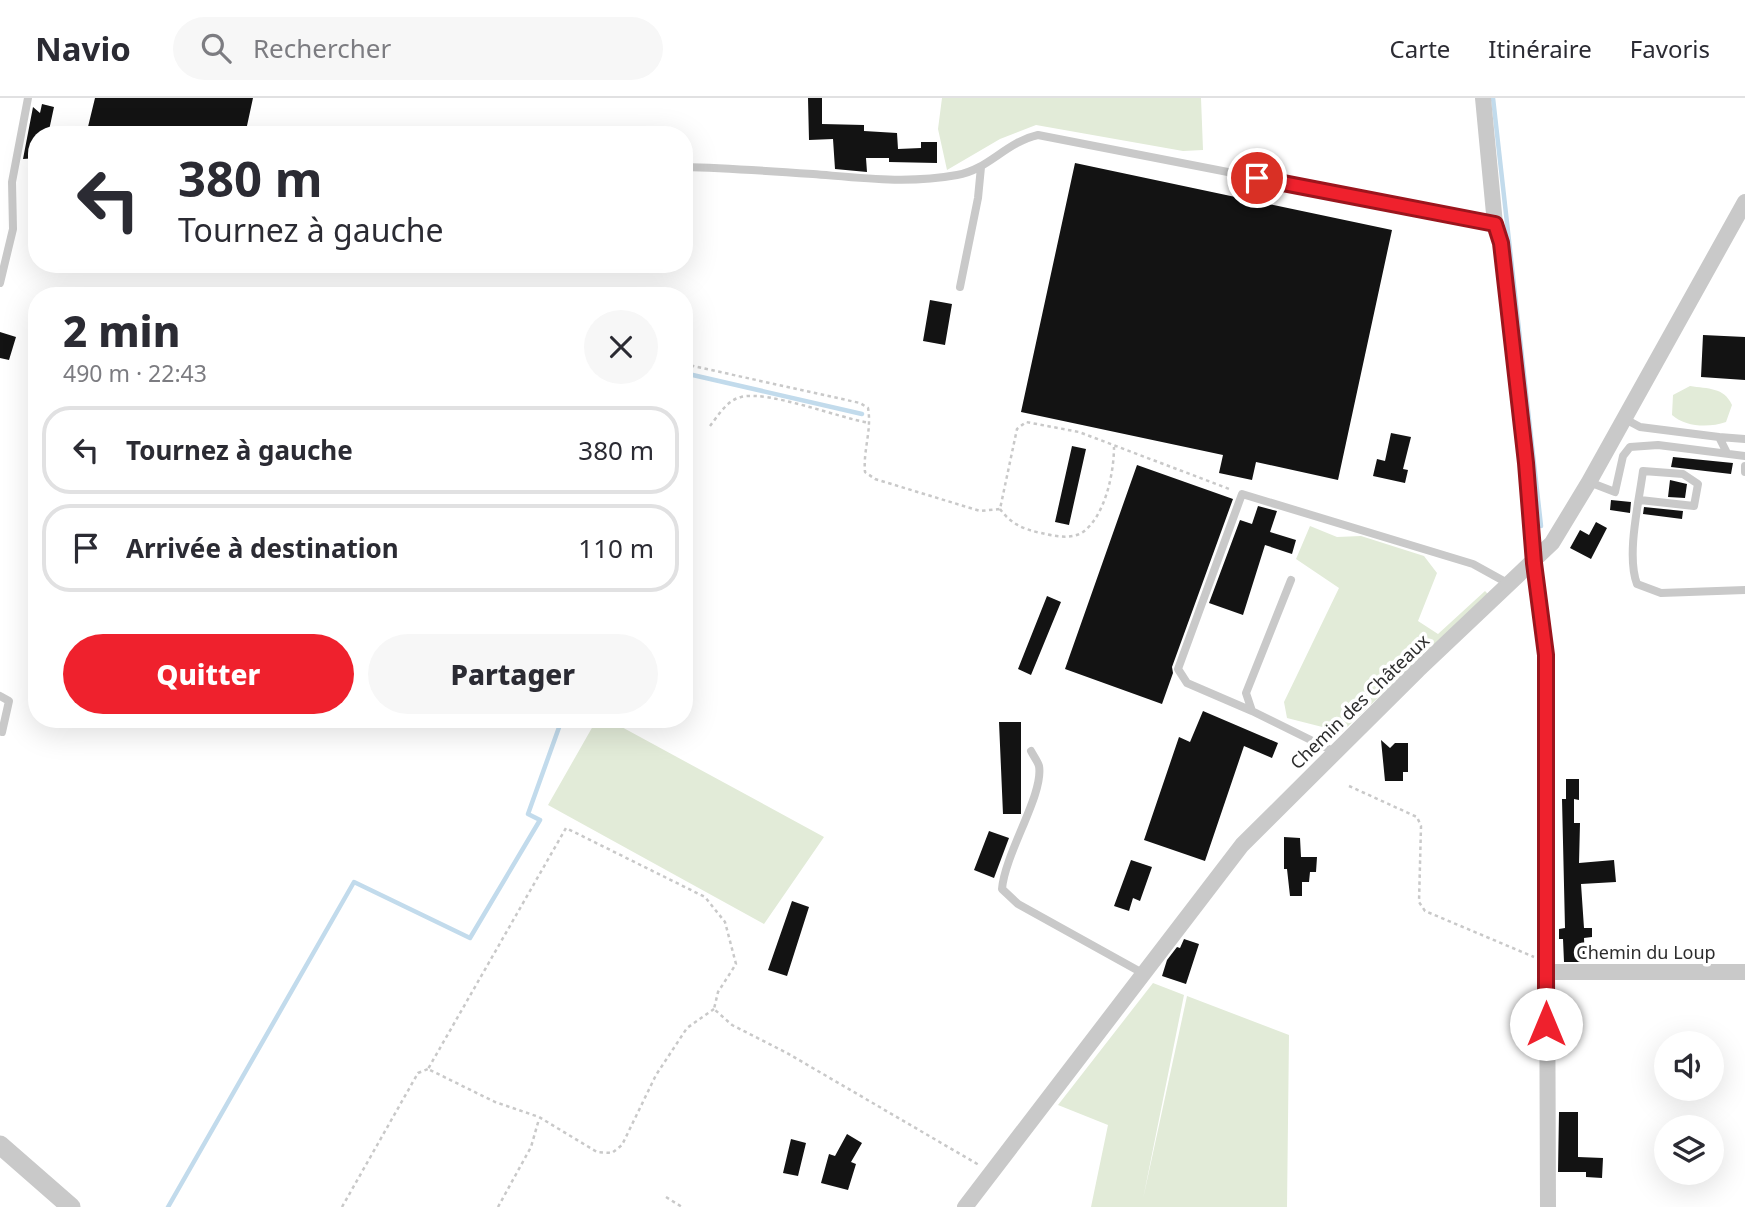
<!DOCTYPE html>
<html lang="fr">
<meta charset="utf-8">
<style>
:root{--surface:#fff;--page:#f7f7f7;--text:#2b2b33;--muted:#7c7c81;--line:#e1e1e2;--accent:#ef212d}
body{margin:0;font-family:"Noto Sans",sans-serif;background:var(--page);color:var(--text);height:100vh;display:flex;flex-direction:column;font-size:26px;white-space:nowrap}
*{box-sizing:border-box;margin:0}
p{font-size:23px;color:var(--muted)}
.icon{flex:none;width:38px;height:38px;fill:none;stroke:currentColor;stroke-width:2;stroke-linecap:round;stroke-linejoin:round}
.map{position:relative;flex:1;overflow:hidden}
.panel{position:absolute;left:28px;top:189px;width:665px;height:441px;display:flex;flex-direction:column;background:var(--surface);border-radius:28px;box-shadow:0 7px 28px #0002}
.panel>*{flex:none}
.top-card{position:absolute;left:28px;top:28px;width:665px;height:147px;border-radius:28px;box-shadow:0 7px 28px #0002;background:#fff;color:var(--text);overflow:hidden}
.buttons{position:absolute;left:1654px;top:933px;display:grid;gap:14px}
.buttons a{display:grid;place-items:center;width:70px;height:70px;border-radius:50%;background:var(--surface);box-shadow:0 7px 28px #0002;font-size:35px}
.pin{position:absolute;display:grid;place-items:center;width:60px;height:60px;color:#fff;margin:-30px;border:4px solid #fff;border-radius:50%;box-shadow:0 2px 7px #0007}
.me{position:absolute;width:77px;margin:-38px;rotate:0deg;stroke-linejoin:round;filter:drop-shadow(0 0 5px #0008)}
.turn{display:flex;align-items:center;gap:24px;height:147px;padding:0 35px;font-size:32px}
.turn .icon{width:91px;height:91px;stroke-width:2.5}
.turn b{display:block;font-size:49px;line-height:60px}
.round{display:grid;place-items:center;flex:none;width:74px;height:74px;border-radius:37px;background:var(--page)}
.summary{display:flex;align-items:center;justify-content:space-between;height:119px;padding:0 35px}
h1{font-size:42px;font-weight:800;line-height:52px}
.cta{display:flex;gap:14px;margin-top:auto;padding:14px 35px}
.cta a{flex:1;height:80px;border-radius:42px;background:var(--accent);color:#fff;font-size:28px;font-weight:800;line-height:80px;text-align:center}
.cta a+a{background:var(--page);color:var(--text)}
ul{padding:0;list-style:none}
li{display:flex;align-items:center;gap:21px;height:88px;margin:0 14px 10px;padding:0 21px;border:4px solid var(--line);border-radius:28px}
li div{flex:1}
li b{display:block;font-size:26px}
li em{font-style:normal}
header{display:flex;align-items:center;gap:42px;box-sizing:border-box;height:98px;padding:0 35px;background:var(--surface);border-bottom:2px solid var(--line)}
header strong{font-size:33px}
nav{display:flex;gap:38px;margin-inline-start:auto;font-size:24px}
.search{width:490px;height:63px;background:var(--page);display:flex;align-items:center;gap:18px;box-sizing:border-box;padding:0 24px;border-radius:38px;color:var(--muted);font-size:26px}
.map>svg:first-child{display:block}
.green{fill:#e2ebd8}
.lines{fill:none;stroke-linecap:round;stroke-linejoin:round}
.stream{stroke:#c2dbec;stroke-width:4.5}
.building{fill:#131313}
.path{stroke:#c9c9c9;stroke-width:2.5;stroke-dasharray:3.5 3.5;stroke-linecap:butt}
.service{stroke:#c9c9c9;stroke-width:8}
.minor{stroke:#c9c9c9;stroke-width:16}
.tertiary{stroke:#c9c9c9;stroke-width:19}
.route-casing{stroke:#9b151d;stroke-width:18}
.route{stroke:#ef212d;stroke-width:12}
.labels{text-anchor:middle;stroke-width:7;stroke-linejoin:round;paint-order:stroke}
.street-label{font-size:18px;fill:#2c2c2c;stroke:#fff}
</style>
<header>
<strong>Navio</strong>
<div class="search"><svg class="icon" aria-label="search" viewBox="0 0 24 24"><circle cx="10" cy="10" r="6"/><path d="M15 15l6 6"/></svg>Rechercher</div>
<nav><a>Carte</a><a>Itinéraire</a><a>Favoris</a></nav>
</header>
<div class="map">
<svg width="1745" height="1109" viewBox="0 0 1745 1109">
<rect width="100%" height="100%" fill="#fff"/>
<path class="green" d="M 942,0 L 1201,0 L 1203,52 L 1183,53 L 1036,27 L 1000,41 L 947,72 L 938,31 Z
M 1690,288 C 1708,291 1724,289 1732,307 L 1726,324 C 1709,330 1685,329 1672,317 L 1673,297 Z
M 1310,428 L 1337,439 L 1361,438 L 1424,458 L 1437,475 L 1418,523 L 1438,536 L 1485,493 L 1488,496 L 1342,634 L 1287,620 L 1284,604 L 1339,490 L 1296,461 Z
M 597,621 L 607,621 L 824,739 L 764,826 L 548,707 Z
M 1153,885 L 1184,897 L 1143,1101 L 1187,898 L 1289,937 L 1287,1109 L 1091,1109 L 1108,1027 L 1058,1007 Z"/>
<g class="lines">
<path class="stream" d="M 1493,0 L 1541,428
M 684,275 L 862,316
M 168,1109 L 354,784 L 470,840 L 540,722 L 528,716 L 562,621"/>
</g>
<path class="building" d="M 95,0 L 253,0 L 245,37 L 86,37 Z
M 808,0 L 822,0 L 822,26 L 864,27 L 864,33 L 897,35 L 898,51 L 921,50 L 921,44 L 937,44 L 937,65 L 889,64 L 889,60 L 866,60 L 867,74 L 835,71 L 833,41 L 809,42 Z
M 42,6 L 54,9 L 48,37 L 37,37 L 37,60 L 23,61 L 33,9 L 40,15 Z
M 1075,65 L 1392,132 L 1338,382 L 1256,364 L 1252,382 L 1219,375 L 1223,357 L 1021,314 Z
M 930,202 L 952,206 L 945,247 L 923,243 Z
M 0,234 L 16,239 L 9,262 L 0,260 Z
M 1703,237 L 1745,239 L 1745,282 L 1701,279 Z
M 1391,335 L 1411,339 L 1403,371 L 1408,372 L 1405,385 L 1373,378 L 1377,361 L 1385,363 Z
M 1072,348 L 1086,351 L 1069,427 L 1055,424 Z
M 1673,359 L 1733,365 L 1731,376 L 1671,369 Z
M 1137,367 L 1233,401 L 1172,569 L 1173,575 L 1162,606 L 1065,571 Z
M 1670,382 L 1687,386 L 1685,400 L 1668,399 Z
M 1611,402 L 1631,404 L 1630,415 L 1610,412 Z
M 1258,408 L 1277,413 L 1270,434 L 1296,442 L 1292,456 L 1265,447 L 1243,517 L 1209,505 L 1240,422 L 1252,426 Z
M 1644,409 L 1683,413 L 1682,421 L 1643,416 Z
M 1596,424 L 1607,430 L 1591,461 L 1570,450 L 1580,432 L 1589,437 Z
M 1047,498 L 1061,504 L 1031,577 L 1018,571 Z
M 1203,613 L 1278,645 L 1272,660 L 1244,648 L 1205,763 L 1144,742 L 1179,639 L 1190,644 Z
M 999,624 L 1021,624 L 1021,716 L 1003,716 Z
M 1381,642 L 1390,650 L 1395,645 L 1408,645 L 1408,674 L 1403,674 L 1403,683 L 1385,683 Z
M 1566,681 L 1579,681 L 1579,702 L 1574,701 L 1574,725 L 1580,725 L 1579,765 L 1614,762 L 1616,784 L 1581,786 L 1584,830 L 1592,830 L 1592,839 L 1584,840 L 1585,864 L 1564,864 L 1563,841 L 1559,841 L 1559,831 L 1565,830 L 1562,701 L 1573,701 L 1566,701 Z
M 989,733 L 1009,740 L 994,780 L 974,772 Z
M 1284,739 L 1300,740 L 1301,759 L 1317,759 L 1316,774 L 1310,774 L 1309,784 L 1302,784 L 1302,798 L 1290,798 L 1287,771 L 1284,771 Z
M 1131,762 L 1152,769 L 1140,803 L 1133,800 L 1129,813 L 1114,808 Z
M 792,803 L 809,809 L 787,878 L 768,872 Z
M 1184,841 L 1199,846 L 1186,886 L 1162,878 L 1167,862 L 1177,849 L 1180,850 Z
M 1559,1014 L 1578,1014 L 1578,1059 L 1603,1060 L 1602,1080 L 1586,1079 L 1586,1074 L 1558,1074 Z
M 847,1036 L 862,1045 L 851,1064 L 856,1066 L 848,1092 L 821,1085 L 829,1056 L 835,1058 Z
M 791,1041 L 806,1045 L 798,1078 L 783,1075 Z"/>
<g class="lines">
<path class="path" d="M 684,266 L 860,305 L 868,310 C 872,332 863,352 865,374 L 875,381 L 980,413 L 1000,411 L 1017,331 L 1026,324 L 1079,334 L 1232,392
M 710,328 C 718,318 727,302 741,299 C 768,292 839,320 870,325
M 1000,411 C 1011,426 1023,431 1041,435 C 1054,438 1071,442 1083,434 C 1105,418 1114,375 1114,349
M 1349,688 L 1417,719 L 1421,728 L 1419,804 L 1425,813 L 1534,859
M 714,911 L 687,930 L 656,977 L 622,1047 L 612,1055 L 597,1054 L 539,1019 L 495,1004 L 428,971 L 566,730 L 705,799 L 725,824 L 736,866 L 718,894 L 714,911 L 732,927 L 787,955 L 979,1067
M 666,1099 L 682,1109
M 342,1109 L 418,975 L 428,971
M 498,1109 L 531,1049 L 539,1021"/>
<path class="service" d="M 684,69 C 727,70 770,73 813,76 C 862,80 908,86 957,77 C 988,72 1006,44 1038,37 L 1495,126
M 0,185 L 13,131 L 12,84 L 28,0
M 960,189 L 978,100 L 981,69
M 1625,321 L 1640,329 L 1719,339 L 1727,355
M 1719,339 L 1745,341
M 1745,368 L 1745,374
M 1589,384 L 1615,394 L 1623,358 L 1630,349 L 1658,347 L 1745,358
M 1640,402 L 1694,408 L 1698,386 L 1683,376 L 1643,373 C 1639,404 1626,457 1637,486 L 1661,495 L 1745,492
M 1291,482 L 1246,595 L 1252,613 L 1335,654
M 0,598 L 9,603 L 2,634
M 1252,613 L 1187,585 L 1178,571 L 1242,396 L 1473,466 L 1511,487
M 1031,653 C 1033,657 1038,664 1039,668 C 1044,696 1005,755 1002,791 L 1018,806 L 1146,877"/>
<path class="minor" d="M 1483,0 L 1495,126 L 1501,145 L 1526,365 L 1534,465 L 1546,557 L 1548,1109
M 1546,874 L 1745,874
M 965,1109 L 1242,747 L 1418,572 L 1552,445 L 1589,384 L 1745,104"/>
<path class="tertiary" d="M 0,1047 L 71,1109"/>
</g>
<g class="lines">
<defs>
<path id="route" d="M 1257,80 L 1495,126 L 1501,145 L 1526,365 L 1534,465 L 1546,557 L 1546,926"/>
</defs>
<use href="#route" class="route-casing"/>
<use href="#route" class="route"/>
</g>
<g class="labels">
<g class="street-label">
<text transform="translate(1360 604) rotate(-44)" y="6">Chemin des Châteaux</text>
<text x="1646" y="861">Chemin du Loup</text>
</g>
</g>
</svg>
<div class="buttons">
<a><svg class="icon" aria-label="sound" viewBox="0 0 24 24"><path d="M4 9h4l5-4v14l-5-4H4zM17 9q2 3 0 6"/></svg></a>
<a><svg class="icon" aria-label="layers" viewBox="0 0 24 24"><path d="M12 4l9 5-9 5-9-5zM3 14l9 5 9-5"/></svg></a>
</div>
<div class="pin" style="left:1257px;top:80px;background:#d93025"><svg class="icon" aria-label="arrive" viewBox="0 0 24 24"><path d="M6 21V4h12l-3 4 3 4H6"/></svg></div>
<svg class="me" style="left:1546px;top:926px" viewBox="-20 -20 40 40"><circle r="19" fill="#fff"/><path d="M0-13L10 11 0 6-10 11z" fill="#ef212d"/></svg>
<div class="top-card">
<div class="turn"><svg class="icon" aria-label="left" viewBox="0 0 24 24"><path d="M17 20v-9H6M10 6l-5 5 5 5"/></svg><div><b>380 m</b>Tournez à gauche</div></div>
</div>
<section class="panel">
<div class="summary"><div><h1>2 min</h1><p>490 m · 22:43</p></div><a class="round"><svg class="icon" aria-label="close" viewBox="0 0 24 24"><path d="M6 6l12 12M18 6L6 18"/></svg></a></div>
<ul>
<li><svg class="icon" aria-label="left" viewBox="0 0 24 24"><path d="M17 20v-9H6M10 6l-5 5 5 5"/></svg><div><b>Tournez à gauche</b></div><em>380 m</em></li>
<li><svg class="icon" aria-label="arrive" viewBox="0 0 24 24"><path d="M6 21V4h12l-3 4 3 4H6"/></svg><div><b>Arrivée à destination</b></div><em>110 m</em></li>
</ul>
<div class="cta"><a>Quitter</a><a>Partager</a></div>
</section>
</div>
